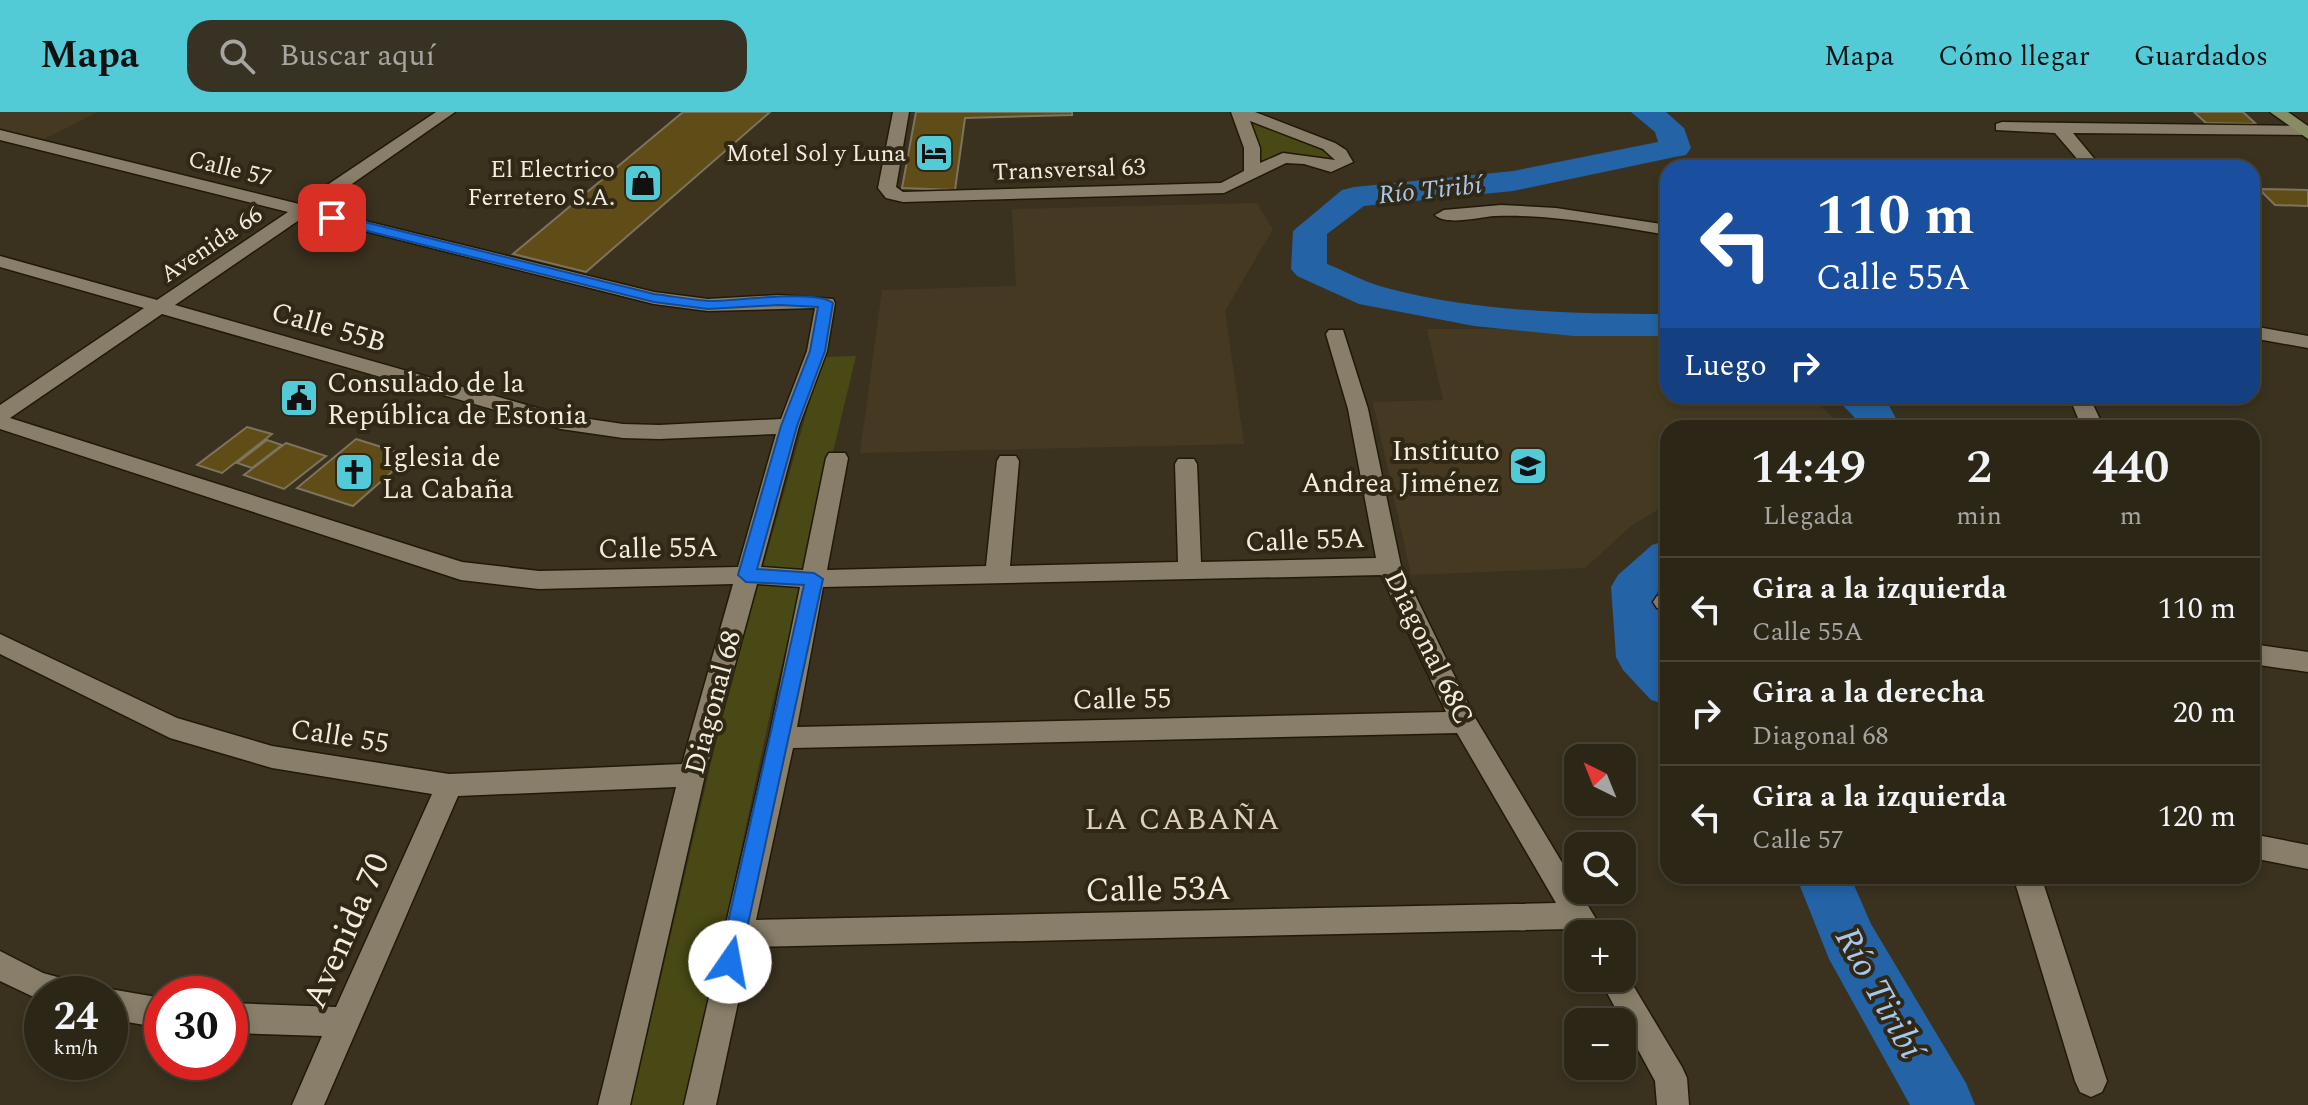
<!DOCTYPE html>
<html lang="es">
<meta charset="utf-8">
<style>
:root{--surface:#2c2617;--page:#383224;--text:#f1f3f6;--muted:#a6a5a1;--line:#484336;--accent:#52cbd7}
body{margin:0;font-family:Spectral,serif;background:var(--page);color:var(--text);height:100vh;display:flex;flex-direction:column;font-size:30px;white-space:nowrap}
*{box-sizing:border-box;margin:0}
p{font-size:26px;color:var(--muted)}
.icon{flex:none;width:44px;height:44px;fill:none;stroke:currentColor;stroke-width:2;stroke-linecap:round;stroke-linejoin:round}
.map{position:relative;flex:1;overflow:hidden}
.panel{position:absolute;left:1660px;top:308px;width:600px;height:464px;display:flex;flex-direction:column;background:var(--surface);border-radius:24px;box-shadow:0 4px 12px #0003,0 0 0 2px var(--line)}
.panel>*{flex:none}
.top-card{position:absolute;left:1660px;top:48px;width:600px;height:244px;border-radius:24px;box-shadow:0 4px 12px #0003,0 0 0 2px var(--line);background:#1a4fa0;color:#fff;overflow:hidden}
.needle{width:52px;rotate:317deg}
.buttons{position:absolute;left:1564px;top:632px;display:grid;gap:16px}
.buttons a{display:grid;place-items:center;width:72px;height:72px;border-radius:16px;background:var(--surface);box-shadow:0 4px 12px #0003,0 0 0 2px var(--line);font-size:40px}
.speed{position:absolute;left:24px;top:864px;display:flex;gap:16px;font-size:40px;font-weight:700;text-align:center}
.speed>*{display:grid;place-content:center;width:104px;height:104px;border-radius:50%;background:var(--surface);box-shadow:0 4px 12px #0003,0 0 0 2px var(--line);line-height:1}
.speed small{font-size:20px;font-weight:400}
.speed .limit{border:12px solid #d22;background:#fff;color:#111}
.pin{position:absolute;display:grid;place-items:center;width:68px;height:68px;color:#fff;margin:-34px;border-radius:16px;box-shadow:0 4px 12px #0006}
.me{position:absolute;width:88px;margin:-44px;rotate:12deg;stroke-linejoin:round;filter:drop-shadow(0 0 6px #0008)}
.turn{display:flex;align-items:center;gap:28px;height:168px;padding:0 24px;font-size:36px}
.turn .icon{width:104px;height:104px;stroke-width:2.5}
.turn b{display:block;font-size:56px;line-height:68px}
.then{display:flex;align-items:center;height:76px;padding:0 24px;background:#0003;gap:16px;font-size:30px}
.eta{display:flex;justify-content:space-evenly;align-items:center;height:136px;text-align:center}
.eta b{font-size:48px;font-weight:600;line-height:56px}
ul{padding:0;list-style:none}
li{display:flex;align-items:center;gap:24px;height:104px;padding:0 24px;border-top:2px solid var(--line)}
li div{flex:1}
li b{display:block;font-size:30px}
li em{font-style:normal}
header{display:flex;align-items:center;gap:48px;box-sizing:border-box;height:112px;padding:0 40px;background:var(--accent);color:#111}
header strong{font-size:38px}
nav{display:flex;gap:44px;margin-inline-start:auto;font-size:28px}
.search{width:560px;height:72px;background:var(--page);display:flex;align-items:center;gap:20px;box-sizing:border-box;padding:0 28px;border-radius:24px;color:var(--muted);font-size:30px}
.map>svg:first-child{display:block}
.built{fill:#453a21}
.green{fill:#484915}
.lines{fill:none;stroke-linecap:round;stroke-linejoin:round}
.river{fill:#2363a6;fill-rule:evenodd}
.building{fill:#604c16;stroke:#7d745f;stroke-width:2}
.street-casing{stroke:#211907;stroke-width:3}
.secondary-casing{stroke:#211907;stroke-width:3}
.street{fill:#887e69;fill-rule:evenodd}
.secondary{fill:#888c63;fill-rule:evenodd}
.route{fill:#1a73e8;stroke:#114b97;stroke-width:2}
.labels{text-anchor:middle;stroke-width:8;stroke-linejoin:round;paint-order:stroke}
.far-poi-label{font-size:24px;fill:#f2ede1;stroke:#302815;text-anchor:end}
.far-street-label{font-size:24px;fill:#f2ede1;stroke:#302815}
.far-water-label{font-size:26px;font-style:italic;fill:#a8c7ec;stroke:#302815}
.street-label{font-size:28px;fill:#f2ede1;stroke:#302815}
.poi-label{font-size:28px;fill:#f2ede1;stroke:#302815;text-anchor:start}
.neighbourhood-label{font-size:30px;letter-spacing:2px;fill:#dcd2bb;stroke:#302815}
.near-street-label{font-size:34px;fill:#f2ede1;stroke:#302815}
.near-water-label{font-size:36px;font-style:italic;fill:#a8c7ec;stroke:#302815}
</style>
<header>
<strong>Mapa</strong>
<div class="search"><svg class="icon" aria-label="search" viewBox="0 0 24 24"><circle cx="10" cy="10" r="6"/><path d="M15 15l6 6"/></svg>Buscar aquí</div>
<nav><a>Mapa</a><a>Cómo llegar</a><a>Guardados</a></nav>
</header>
<div class="map">
<svg width="2308" height="993" viewBox="0 0 2308 993">
<rect width="100%" height="100%" fill="#3a321f"/>
<path class="built" d="M 0,0 L 97,0 L 42,28 L 0,17 Z
M 1257,91 L 1273,117 L 1225,199 L 1244,332 L 860,341 L 882,178 L 1016,174 L 1012,97 Z
M 1427,217 L 1623,217 L 1668,225 L 1668,284 L 1809,284 L 1834,306 L 1840,316 L 1668,316 L 1668,392 L 1632,413 L 1585,456 L 1411,463 L 1373,290 L 1443,288 Z"/>
<path class="green" d="M 1247,8 L 1326,36 L 1340,50 L 1307,46 L 1260,52 Z
M 856,244 L 771,598 L 686,993 L 631,993 L 725,591 L 822,245 Z"/>
<g class="lines">
<path class="river" d="M 1631,0 L 1666,0 L 1684,16 L 1691,36 L 1686,43 L 1675,45 L 1513,79 L 1364,94 L 1327,122 L 1327,152 C 1345,159 1364,170 1383,175 C 1475,200 1573,202 1668,202 L 1668,224 L 1574,224 L 1474,214 L 1359,192 L 1297,164 L 1291,157 L 1293,119 L 1342,78 L 1354,75 L 1513,59 L 1658,30 L 1655,20 Z
M 1835,284 L 1884,284 L 1901,316 L 1861,316 C 1854,301 1844,297 1835,284 Z
M 1668,428 L 1668,470 L 1657,480 L 1663,538 L 1668,543 L 1668,593 L 1651,588 L 1623,558 L 1616,545 L 1611,475 L 1618,463 L 1652,433 Z
M 1796,764 L 1850,764 L 1871,812 L 1966,971 L 1975,993 L 1910,993 L 1829,847 Z"/>
</g>
<path class="building" d="M 683,0 L 770,0 L 586,160 L 513,142 Z
M 916,0 L 1072,0 L 1072,3 L 965,6 L 955,78 L 902,76 Z
M 2194,0 L 2243,0 L 2256,12 L 2206,11 Z
M 2259,77 L 2308,78 L 2308,94 L 2275,93 Z
M 247,315 L 272,322 L 222,361 L 197,353 Z
M 356,327 L 410,344 L 353,394 L 297,376 Z
M 267,328 L 282,333 L 252,356 L 237,351 Z
M 286,331 L 326,344 L 284,377 L 244,363 Z"/>
<g class="lines">
<defs>
<path id="street" d="M 436,0 L 455,0 L 316,97 L 654,180 L 708,187 L 779,183 L 833,187 L 835,191 L 827,239 L 799,314 L 761,455 L 803,458 L 826,346 L 829,341 L 845,341 L 848,346 L 827,458 L 986,454 L 997,349 L 1000,344 L 1016,344 L 1019,349 L 1010,454 L 1178,450 L 1175,352 L 1178,347 L 1194,347 L 1197,352 L 1201,450 L 1376,446 L 1348,297 L 1326,222 L 1329,218 L 1343,218 L 1368,297 L 1401,454 L 1474,604 L 1605,822 L 1578,822 L 1578,829 L 1571,817 L 750,835 L 716,993 L 684,993 L 769,626 L 800,475 L 757,472 L 705,663 L 630,993 L 598,993 L 676,675 L 458,684 L 324,993 L 292,993 L 322,924 L 230,921 L 230,891 L 336,895 L 432,682 L 272,656 L 170,626 L 0,542 L 0,522 L 177,606 L 272,634 L 449,662 L 682,652 L 733,472 L 539,477 L 461,468 L 0,317 L 0,293 L 144,196 L 0,155 L 0,144 L 157,188 L 288,100 L 0,28 L 0,18 L 299,92 ZM 305,104 L 654,192 L 708,199 L 815,196 L 807,239 L 781,307 L 659,313 L 623,312 L 562,303 L 175,193 ZM 162,202 L 561,317 L 623,326 L 659,327 L 776,322 L 738,455 L 539,459 L 462,450 L 10,306 ZM 1381,463 L 1446,600 L 797,615 L 823,475 ZM 1457,621 L 1556,791 L 756,808 L 793,636 Z
M 893,0 L 909,0 L 896,75 L 903,80 L 1221,71 L 1244,59 L 1244,36 L 1231,0 L 1255,0 L 1335,31 L 1346,38 L 1353,50 L 1331,60 L 1304,52 L 1286,51 L 1224,81 L 903,90 L 886,86 L 878,76 ZM 1250,9 L 1323,37 L 1335,48 L 1283,41 L 1260,51 L 1260,36 Z
M 2002,10 L 2304,14 L 2308,15 L 2308,23 L 2073,21 L 2102,56 L 2085,56 L 2055,21 L 1996,18 L 1996,12 Z
M 1501,93 L 1556,96 L 1668,113 L 1668,123 C 1611,114 1553,102 1495,104 C 1479,105 1446,114 1435,103 L 1444,98 Z
M 2252,214 L 2308,224 L 2308,236 L 2252,226 Z
M 2069,284 L 2089,284 L 2104,316 L 2082,316 Z
M 1665,481 L 1668,481 L 1668,499 L 1657,496 L 1653,490 L 1657,484 Z
M 2252,532 L 2308,540 L 2308,560 L 2252,552 Z
M 2252,722 L 2308,733 L 2308,757 L 2252,746 Z
M 2013,764 L 2041,764 L 2107,969 L 2102,980 L 2091,985 L 2080,980 L 2075,969 Z
M 0,839 L 43,861 L 82,872 L 86,882 L 42,882 L 42,889 L 0,869 Z
M 1622,855 L 1682,955 L 1687,966 L 1689,993 L 1657,993 L 1655,969 L 1599,866 L 1622,866 Z
M 110,877 L 162,886 L 162,916 L 110,907 L 110,882 L 99,882 Z"/>
<path id="secondary" d="M 2270,0 L 2288,0 L 2308,14 L 2308,27 Z"/>
</defs>
<use href="#street" class="street-casing"/>
<use href="#secondary" class="secondary-casing"/>
<use href="#street" class="street"/>
<use href="#secondary" class="secondary"/>
</g>
<path class="route" d="M 332,102 L 654,182 C 672,184 691,188 710,189 C 736,189 816,177 833,191 L 825,239 L 797,314 L 757,457 L 814,461 L 823,467 L 738,858 L 730,861 L 722,858 L 719,850 L 804,473 L 746,470 L 738,463 L 781,314 L 810,239 L 818,195 L 779,193 L 708,197 L 654,190 L 327,109 L 327,103 Z"/>
<defs>
<symbol id="hotel-square" viewBox="-11 -11 22 22"><rect x="-9" y="-9" width="18" height="18" rx="4" fill="#52cbd7" stroke="#302815"/><path d="M-6-4.5h1.5V1H6V5H4.5V3h-9V5H-6ZM-4 0a1.8 1.8 0 1 1 3.6 0ZM.5 0V-2.5h3Q6-2.5 6 0Z" fill="#111"/></symbol>
<symbol id="shop-square" viewBox="-11 -11 22 22"><rect x="-9" y="-9" width="18" height="18" rx="4" fill="#52cbd7" stroke="#302815"/><path d="M-5-2.5h2.3a2.7 3.5 0 0 1 5.4 0H5L5.5 6h-11ZM-1.5-2.5h3a1.5 2.3 0 0 0-3 0Z" fill="#111"/></symbol>
<symbol id="civic-square" viewBox="-11 -11 22 22"><rect x="-9" y="-9" width="18" height="18" rx="4" fill="#52cbd7" stroke="#302815"/><path d="M-.6-6.5H3V-4.5H.6V-3L4-1V1h2V6H-6V1h2V-1L-.6-3ZM-1.2 2.5V6h2.4V2.5Z" fill="#111"/></symbol>
<symbol id="school-square" viewBox="-11 -11 22 22"><rect x="-9" y="-9" width="18" height="18" rx="4" fill="#52cbd7" stroke="#302815"/><path d="M0-5L7-2L0 1L-7-2ZM-4 1L0 2.5L4 1V4Q0 6-4 4Z" fill="#111"/></symbol>
<symbol id="church-square" viewBox="-11 -11 22 22"><rect x="-9" y="-9" width="18" height="18" rx="4" fill="#52cbd7" stroke="#302815"/><path d="M-1.2-6h2.4v3.5h3.3v2.4h-3.3V6h-2.4V-.1h-3.3v-2.4h3.3Z" fill="#111"/></symbol>
</defs>
<g fill-rule="evenodd">
<use href="#hotel-square" x="912" y="19" width="44" height="44"/>
<use href="#shop-square" x="621" y="49" width="44" height="44"/>
<use href="#civic-square" x="277" y="264" width="44" height="44"/>
<use href="#school-square" x="1506" y="332" width="44" height="44"/>
<use href="#church-square" x="332" y="338" width="44" height="44"/>
</g>
<g class="labels">
<g class="far-poi-label">
<text x="906" y="49">Motel Sol y Luna</text>
<text x="615" y="65">El Electrico<tspan x="615" dy="28">Ferretero S.A.</tspan></text>
</g>
<g class="far-street-label">
<text transform="translate(230 56) rotate(14)" y="8">Calle 57</text>
<text transform="translate(1069 57) rotate(-2)" y="8">Transversal 63</text>
<text transform="translate(211 132) rotate(-34)" y="8">Avenida 66</text>
</g>
<g class="far-water-label">
<text transform="translate(1430 77) rotate(-6)" y="9">Río Tiribí</text>
</g>
<g class="street-label">
<text transform="translate(329 214) rotate(16)" y="10">Calle 55B</text>
<text transform="translate(1305 427) rotate(-2)" y="10">Calle 55A</text>
<text transform="translate(658 435) rotate(-1)" y="10">Calle 55A</text>
<text transform="translate(1430 535) rotate(64)" y="10">Diagonal 68C</text>
<text transform="translate(1122 586) rotate(-1)" y="10">Calle 55</text>
<text transform="translate(712 590) rotate(-75)" y="10">Diagonal 68</text>
<text transform="translate(340 623) rotate(9)" y="10">Calle 55</text>
</g>
<g class="poi-label">
<text x="327" y="280">Consulado de la<tspan x="327" dy="32">República de Estonia</tspan></text>
<text x="1500" y="348" text-anchor="end">Instituto<tspan x="1500" dy="32">Andrea Jiménez</tspan></text>
<text x="382" y="354">Iglesia de<tspan x="382" dy="32">La Cabaña</tspan></text>
</g>
<g class="neighbourhood-label">
<text x="1183" y="717">LA CABAÑA</text>
</g>
<g class="near-street-label">
<text transform="translate(1158 776) rotate(-1)" y="12">Calle 53A</text>
<text transform="translate(345 818) rotate(-66)" y="12">Avenida 70</text>
</g>
<g class="near-water-label">
<text transform="translate(1881 880) rotate(61)" y="13">Río Tiribí</text>
</g>
</g>
</svg>
<div class="buttons">
<a><svg class="needle" viewBox="-14 -14 28 28"><path d="M0-13l5 13h-10z" fill="#e53935"/><path d="M0 13l5-13h-10z" fill="#a6a5a1"/></svg></a>
<a><svg class="icon" aria-label="search" viewBox="0 0 24 24"><circle cx="10" cy="10" r="6"/><path d="M15 15l6 6"/></svg></a>
<a>+</a>
<a>−</a>
</div>
<div class="speed"><div>24<small>km/h</small></div><div class="limit">30</div></div>
<div class="pin" style="left:332px;top:106px;background:#d93025"><svg class="icon" aria-label="arrive" viewBox="0 0 24 24"><path d="M6 21V4h12l-3 4 3 4H6"/></svg></div>
<svg class="me" style="left:730px;top:850px" viewBox="-20 -20 40 40"><circle r="19" fill="#fff"/><path d="M0-13L10 11 0 6-10 11z" fill="#1a73e8"/></svg>
<div class="top-card">
<div class="turn"><svg class="icon" aria-label="left" viewBox="0 0 24 24"><path d="M17 20v-9H6M10 6l-5 5 5 5"/></svg><div><b>110 m</b>Calle 55A</div></div>
<div class="then">Luego<svg class="icon" aria-label="right" viewBox="0 0 24 24"><path d="M7 20v-9h11M14 6l5 5-5 5"/></svg></div>
</div>
<section class="panel">
<div class="eta">
<div><b>14:49</b><p>Llegada</p></div>
<div><b>2</b><p>min</p></div>
<div><b>440</b><p>m</p></div>
</div>
<ul>
<li><svg class="icon" aria-label="left" viewBox="0 0 24 24"><path d="M17 20v-9H6M10 6l-5 5 5 5"/></svg><div><b>Gira a la izquierda</b><p>Calle 55A</p></div><em>110 m</em></li>
<li><svg class="icon" aria-label="right" viewBox="0 0 24 24"><path d="M7 20v-9h11M14 6l5 5-5 5"/></svg><div><b>Gira a la derecha</b><p>Diagonal 68</p></div><em>20 m</em></li>
<li><svg class="icon" aria-label="left" viewBox="0 0 24 24"><path d="M17 20v-9H6M10 6l-5 5 5 5"/></svg><div><b>Gira a la izquierda</b><p>Calle 57</p></div><em>120 m</em></li>
</ul>
</section>
</div>
